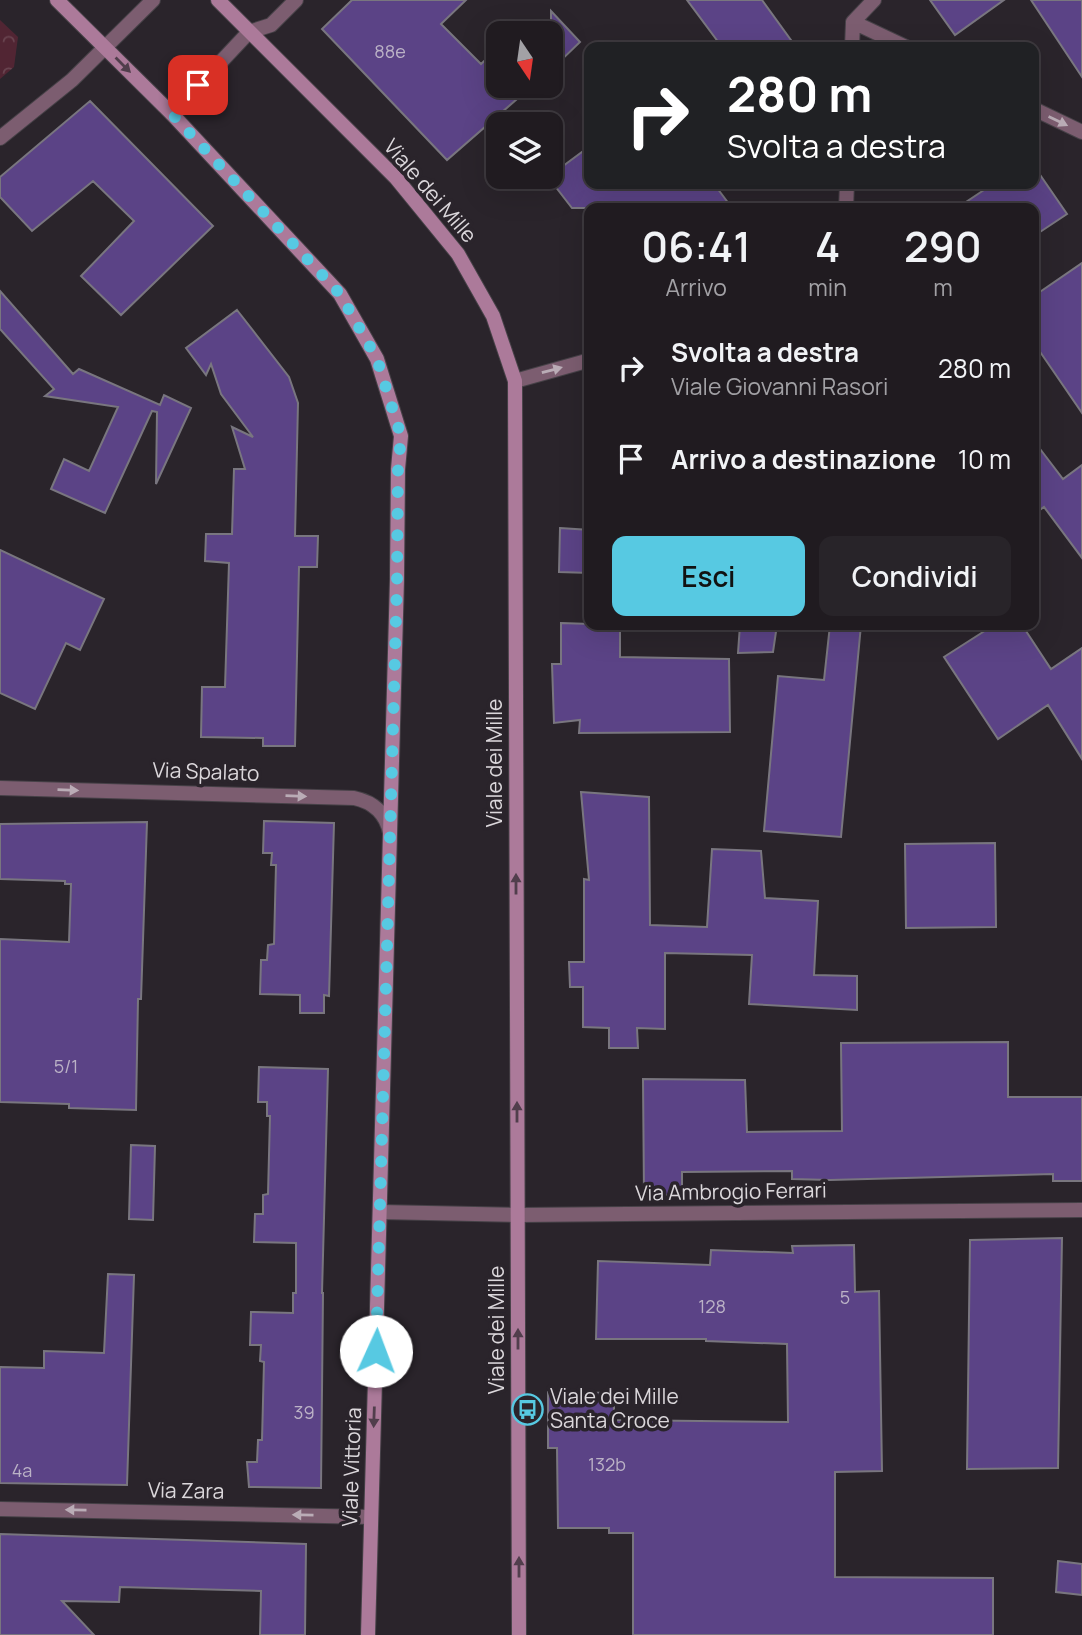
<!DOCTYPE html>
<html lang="it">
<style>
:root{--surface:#201b20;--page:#282429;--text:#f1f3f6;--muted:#a2a1a5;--line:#3d393e;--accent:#57c9e2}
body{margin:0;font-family:Manrope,sans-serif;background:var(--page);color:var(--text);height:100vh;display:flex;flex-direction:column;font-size:26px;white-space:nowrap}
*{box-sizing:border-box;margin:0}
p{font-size:23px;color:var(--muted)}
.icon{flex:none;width:38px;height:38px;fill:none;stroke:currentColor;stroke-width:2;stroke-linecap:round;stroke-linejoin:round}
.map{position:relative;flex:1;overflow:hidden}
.side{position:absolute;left:584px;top:203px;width:455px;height:427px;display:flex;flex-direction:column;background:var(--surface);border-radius:14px;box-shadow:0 7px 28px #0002,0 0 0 2px var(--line)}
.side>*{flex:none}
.top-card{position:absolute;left:584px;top:42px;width:455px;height:147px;border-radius:14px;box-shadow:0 7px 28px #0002,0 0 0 2px var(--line);background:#202124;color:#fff;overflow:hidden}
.needle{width:46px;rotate:167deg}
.tools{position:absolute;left:486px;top:21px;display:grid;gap:14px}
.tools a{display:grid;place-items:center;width:77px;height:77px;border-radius:14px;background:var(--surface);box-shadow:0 7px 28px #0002,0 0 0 2px var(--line);font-size:35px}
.pin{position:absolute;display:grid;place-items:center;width:60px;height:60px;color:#fff;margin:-30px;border-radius:14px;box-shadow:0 4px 10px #0006}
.me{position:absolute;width:77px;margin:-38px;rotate:2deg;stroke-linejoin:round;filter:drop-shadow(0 0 5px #0008)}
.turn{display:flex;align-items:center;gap:24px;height:147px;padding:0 28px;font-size:32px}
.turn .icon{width:91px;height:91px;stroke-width:2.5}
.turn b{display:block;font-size:49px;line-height:60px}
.eta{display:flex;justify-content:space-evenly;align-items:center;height:119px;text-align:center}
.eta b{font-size:42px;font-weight:600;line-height:49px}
.button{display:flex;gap:14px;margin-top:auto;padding:14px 28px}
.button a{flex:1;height:80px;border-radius:14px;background:var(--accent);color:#111;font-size:28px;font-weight:600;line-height:80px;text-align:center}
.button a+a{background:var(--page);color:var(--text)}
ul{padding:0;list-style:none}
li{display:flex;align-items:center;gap:21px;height:91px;padding:0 28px}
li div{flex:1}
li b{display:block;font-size:26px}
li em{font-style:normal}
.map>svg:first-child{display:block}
.park{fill:url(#park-crowns)}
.building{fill:#5b4386;stroke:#79767f;stroke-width:2}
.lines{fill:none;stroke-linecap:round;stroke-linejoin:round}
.minor-casing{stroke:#464147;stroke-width:16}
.secondary-casing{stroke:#464147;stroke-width:16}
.minor{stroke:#7c5d70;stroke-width:14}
.secondary{stroke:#ac7a9a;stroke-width:14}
.oneway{fill:#513e4c}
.oneway2{fill:#baacb6}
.route{stroke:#57c9e2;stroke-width:12;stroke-dasharray:0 21.6}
.labels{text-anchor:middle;stroke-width:7;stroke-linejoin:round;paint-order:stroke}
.number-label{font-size:18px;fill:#bbb2c6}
.street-label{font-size:21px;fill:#dbd7db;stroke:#2a242b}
.poi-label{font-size:21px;fill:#dbd7db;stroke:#2a242b;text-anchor:start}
</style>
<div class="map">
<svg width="1082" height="1635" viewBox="0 0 1082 1635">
<defs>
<pattern id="park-crowns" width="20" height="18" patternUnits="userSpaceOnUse" patternTransform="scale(1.75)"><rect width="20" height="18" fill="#512533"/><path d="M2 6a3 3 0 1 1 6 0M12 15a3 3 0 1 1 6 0" fill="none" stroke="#694450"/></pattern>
</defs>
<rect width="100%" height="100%" fill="#2a242b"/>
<path class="park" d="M 0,20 L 18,37 L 14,67 L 0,79 Z"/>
<path class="building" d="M 352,0 L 466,0 L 441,24 L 481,64 L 499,47 L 499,86 L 532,86 L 447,160 L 322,29 Z
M 687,0 L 762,0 L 796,47 L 722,47 Z
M 930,0 L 1004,0 L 955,35 Z
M 1031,0 L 1082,0 L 1082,77 Z
M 551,11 L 580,42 L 551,70 Z
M 90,101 L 213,226 L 121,315 L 81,276 L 134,221 L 93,181 L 32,231 L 0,197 L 0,177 Z
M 590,146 L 590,184 L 714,184 L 732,208 L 572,208 L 548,177 L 551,177 L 551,175 Z
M 1034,166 L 1067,214 L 1034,236 L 1034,208 L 957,208 L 993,184 L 1034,184 Z
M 1082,263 L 1082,413 L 1034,343 L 1034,296 Z
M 0,291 L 73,374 L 79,369 L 160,405 L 164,395 L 191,408 L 156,484 L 157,412 L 152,411 L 105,513 L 51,489 L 64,459 L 89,471 L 118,407 L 45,396 L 54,389 L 0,329 Z
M 237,310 L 289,377 L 298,403 L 295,536 L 318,536 L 317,567 L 299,567 L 295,746 L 263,746 L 263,738 L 201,737 L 202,687 L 225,687 L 229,563 L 205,561 L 206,534 L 232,534 L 234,469 L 245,469 L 232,427 L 253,437 L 221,394 L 211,364 L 206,375 L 186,348 Z
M 1034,441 L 1063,479 L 1082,465 L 1082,558 L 1044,507 L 1034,514 Z
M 560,528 L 590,530 L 590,573 L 559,572 Z
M 0,550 L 104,599 L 80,650 L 66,643 L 35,709 L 0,693 Z
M 561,623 L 620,625 L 620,657 L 729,659 L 730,732 L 579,733 L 580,720 L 554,723 L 552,664 L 561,664 Z
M 740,625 L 777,625 L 773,652 L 738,653 Z
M 830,625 L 861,625 L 841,837 L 764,831 L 778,676 L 824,680 Z
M 994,625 L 1022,625 L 1051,669 L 1082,648 L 1082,759 L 1048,705 L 998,739 L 944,657 Z
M 581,792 L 649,797 L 650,925 L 707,927 L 712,849 L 761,851 L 765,898 L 818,901 L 814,975 L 857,976 L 857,1010 L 749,1004 L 752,955 L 665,953 L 665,1029 L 637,1028 L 638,1048 L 609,1048 L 609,1028 L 583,1027 L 583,987 L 570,987 L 569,962 L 584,962 L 584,879 L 589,880 Z
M 264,821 L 334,823 L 329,996 L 324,995 L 324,1013 L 300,1013 L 300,995 L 260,994 L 261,960 L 267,960 L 268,945 L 274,944 L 276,865 L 271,865 L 272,853 L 263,853 Z
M 147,822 L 141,999 L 138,999 L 136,1110 L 69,1108 L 69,1104 L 0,1102 L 0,939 L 69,942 L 71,884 L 65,884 L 65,881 L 0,879 L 0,824 Z
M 995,843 L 996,927 L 906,928 L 905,844 Z
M 1008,1042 L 1008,1097 L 1082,1097 L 1082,1181 L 1053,1181 L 1053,1174 L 830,1180 L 792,1179 L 792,1171 L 682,1172 L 682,1195 L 644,1195 L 643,1079 L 745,1080 L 747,1132 L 842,1131 L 841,1043 Z
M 259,1067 L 328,1069 L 322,1293 L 323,1293 L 321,1488 L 249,1487 L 247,1462 L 257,1462 L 258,1440 L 262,1440 L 264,1362 L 260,1361 L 261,1345 L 250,1345 L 251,1312 L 293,1313 L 293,1293 L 296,1293 L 296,1243 L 254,1242 L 255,1214 L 263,1214 L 263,1195 L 268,1194 L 270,1116 L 267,1116 L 267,1102 L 258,1102 Z
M 131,1145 L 155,1146 L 153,1220 L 129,1219 Z
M 1062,1238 L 1058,1468 L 967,1469 L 970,1240 Z
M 854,1245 L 855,1292 L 879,1291 L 882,1471 L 835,1472 L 835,1577 L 993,1578 L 993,1635 L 633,1635 L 633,1533 L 609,1533 L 609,1528 L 558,1528 L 557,1448 L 548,1448 L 548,1392 L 614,1393 L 614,1420 L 788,1422 L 787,1344 L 706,1341 L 706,1339 L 596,1339 L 598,1261 L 710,1265 L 711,1250 L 793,1253 L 792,1246 Z
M 108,1274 L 134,1275 L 127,1485 L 0,1483 L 0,1367 L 44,1368 L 44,1351 L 104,1353 Z
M 0,1534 L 306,1544 L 305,1635 L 260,1635 L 261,1591 L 120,1587 L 119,1602 L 62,1601 L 94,1635 L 0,1635 Z
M 1058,1561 L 1082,1564 L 1082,1595 L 1056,1592 Z"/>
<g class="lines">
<defs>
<path id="minor" d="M 853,22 L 906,47
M 852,47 L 853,22 L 874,0
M 1034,109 L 1082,132
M 172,114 L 249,32 L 271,25 L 296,0
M 0,138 L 72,80 L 153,0
M 846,208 L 847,184
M 515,381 L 590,360
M 0,788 L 354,798 C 373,802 386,813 390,833
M 380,1212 L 518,1215 L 1082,1210
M 0,1509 L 371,1517"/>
<path id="secondary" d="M 57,0 L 172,114 L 340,294 L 377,359 L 401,436 L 398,469 L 397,579 L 368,1635
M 218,0 L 396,178 L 458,254 L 493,316 L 515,381 L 519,1635"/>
</defs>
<use href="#minor" class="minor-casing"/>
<use href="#secondary" class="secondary-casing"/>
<use href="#minor" class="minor"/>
<use href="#secondary" class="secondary"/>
</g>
<defs><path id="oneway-solid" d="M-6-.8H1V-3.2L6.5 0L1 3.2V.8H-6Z" transform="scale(1.75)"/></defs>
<g class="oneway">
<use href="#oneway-solid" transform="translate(123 65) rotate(45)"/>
<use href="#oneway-solid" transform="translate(516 884) rotate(-90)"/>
<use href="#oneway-solid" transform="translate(517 1112) rotate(-90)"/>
<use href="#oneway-solid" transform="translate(518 1339) rotate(-90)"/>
<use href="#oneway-solid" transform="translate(374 1417) rotate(92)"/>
<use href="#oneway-solid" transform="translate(519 1567) rotate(-90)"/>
</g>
<g class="oneway2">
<use href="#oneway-solid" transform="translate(1058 121) rotate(26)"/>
<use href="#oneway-solid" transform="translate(552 370) rotate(-15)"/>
<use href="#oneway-solid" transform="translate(68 790) rotate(2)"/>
<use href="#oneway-solid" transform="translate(296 796) rotate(2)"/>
<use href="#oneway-solid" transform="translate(76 1510) rotate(-179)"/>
<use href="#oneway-solid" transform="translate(303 1515) rotate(-179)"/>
</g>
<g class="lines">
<path class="route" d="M 198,85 L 172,114 L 340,294 L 377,359 L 401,436 L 398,469 L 397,579 L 376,1351"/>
</g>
<defs>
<symbol id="bus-ring" viewBox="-11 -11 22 22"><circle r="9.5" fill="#2a242b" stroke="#57c9e2" stroke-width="1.5"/><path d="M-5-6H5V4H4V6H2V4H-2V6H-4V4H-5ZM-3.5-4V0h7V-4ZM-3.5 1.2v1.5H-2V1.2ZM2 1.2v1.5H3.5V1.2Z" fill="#57c9e2"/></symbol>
</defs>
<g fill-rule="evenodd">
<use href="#bus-ring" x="510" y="1392" width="35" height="35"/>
</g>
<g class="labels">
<g class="number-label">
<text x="390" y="58">88e</text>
<text x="66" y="1073">5/1</text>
<text x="845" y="1304">5</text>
<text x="712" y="1313">128</text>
<text x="304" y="1419">39</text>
<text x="607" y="1471">132b</text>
<text x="22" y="1477">4a</text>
</g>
<g class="street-label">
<text transform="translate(430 191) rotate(49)" y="7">Viale dei Mille</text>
<text transform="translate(495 763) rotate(-90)" y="7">Viale dei Mille</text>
<text transform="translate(206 772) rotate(2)" y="7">Via Spalato</text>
<text transform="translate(731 1192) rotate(-1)" y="7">Via Ambrogio Ferrari</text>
<text transform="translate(497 1330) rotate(-90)" y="7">Viale dei Mille</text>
<text transform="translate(352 1467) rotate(-88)" y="7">Viale Vittoria</text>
<text transform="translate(186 1491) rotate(1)" y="7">Via Zara</text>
</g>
<g class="poi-label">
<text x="550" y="1404">Viale dei Mille<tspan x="550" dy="24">Santa Croce</tspan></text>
</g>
</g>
</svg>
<div class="tools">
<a><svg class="needle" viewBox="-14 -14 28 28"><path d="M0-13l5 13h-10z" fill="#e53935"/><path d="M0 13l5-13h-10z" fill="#a2a1a5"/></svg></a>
<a><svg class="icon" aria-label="layers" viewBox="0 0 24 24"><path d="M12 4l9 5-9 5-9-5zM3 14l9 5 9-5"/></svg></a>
</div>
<div class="pin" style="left:198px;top:85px;background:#d93025"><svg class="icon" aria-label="arrive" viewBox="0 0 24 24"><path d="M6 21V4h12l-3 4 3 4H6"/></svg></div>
<svg class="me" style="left:376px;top:1351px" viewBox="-20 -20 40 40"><circle r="19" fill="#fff"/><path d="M0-13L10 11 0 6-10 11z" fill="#57c9e2"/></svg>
<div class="top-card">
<div class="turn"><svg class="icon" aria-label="right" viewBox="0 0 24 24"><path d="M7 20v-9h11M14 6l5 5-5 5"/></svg><div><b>280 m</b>Svolta a destra</div></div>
</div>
<section class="side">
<div class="eta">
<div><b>06:41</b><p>Arrivo</p></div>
<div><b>4</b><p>min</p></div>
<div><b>290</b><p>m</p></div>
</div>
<ul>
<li><svg class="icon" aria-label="right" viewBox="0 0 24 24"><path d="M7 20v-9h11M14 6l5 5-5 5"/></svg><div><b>Svolta a destra</b><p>Viale Giovanni Rasori</p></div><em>280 m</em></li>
<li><svg class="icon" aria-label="arrive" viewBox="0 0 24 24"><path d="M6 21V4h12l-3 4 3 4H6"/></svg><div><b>Arrivo a destinazione</b></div><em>10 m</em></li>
</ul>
<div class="button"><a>Esci</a><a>Condividi</a></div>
</section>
</div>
